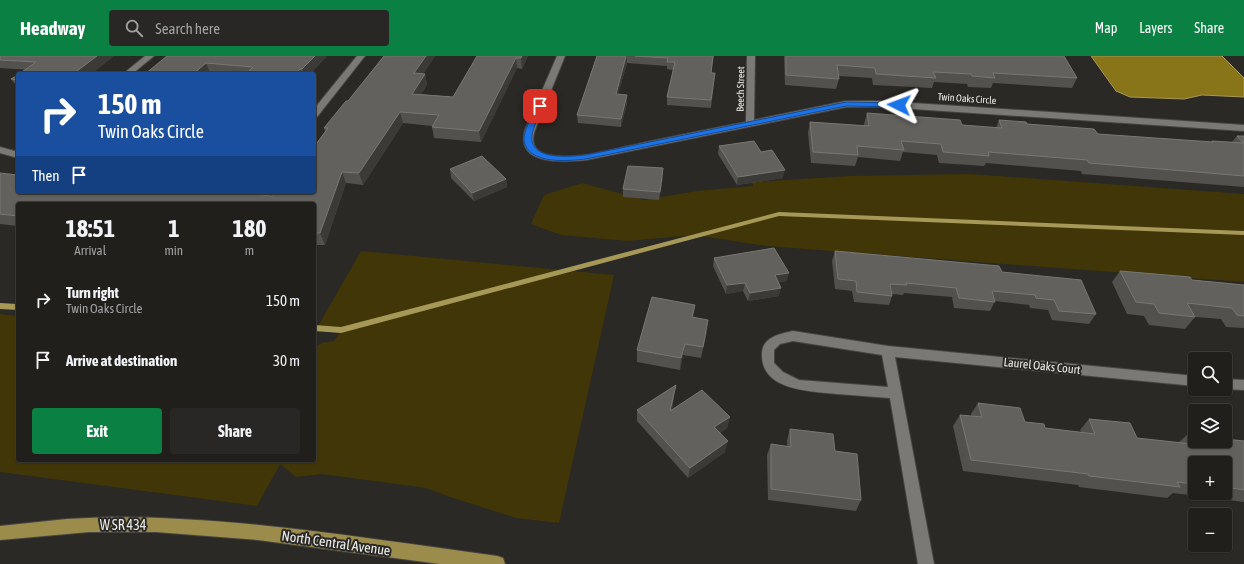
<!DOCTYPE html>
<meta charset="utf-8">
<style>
:root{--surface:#201f1c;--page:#282725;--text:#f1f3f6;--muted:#a2a2a3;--line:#3d3d3b;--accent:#0b8043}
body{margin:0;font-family:"Asap Condensed",sans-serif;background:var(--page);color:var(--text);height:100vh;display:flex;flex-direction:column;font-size:15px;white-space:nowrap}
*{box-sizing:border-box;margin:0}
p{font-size:13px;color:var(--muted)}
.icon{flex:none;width:22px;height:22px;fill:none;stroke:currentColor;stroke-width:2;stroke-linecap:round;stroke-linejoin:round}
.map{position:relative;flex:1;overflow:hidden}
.details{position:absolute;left:16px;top:146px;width:300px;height:260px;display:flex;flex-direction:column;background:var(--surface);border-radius:4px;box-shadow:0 1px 3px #0004,0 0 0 1px var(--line)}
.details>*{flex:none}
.guide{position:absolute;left:16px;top:16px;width:300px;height:122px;border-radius:4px;box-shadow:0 1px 3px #0004,0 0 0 1px var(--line);background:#1a4fa0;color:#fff;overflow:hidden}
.tools{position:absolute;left:1188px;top:296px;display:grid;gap:8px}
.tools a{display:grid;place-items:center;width:44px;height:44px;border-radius:4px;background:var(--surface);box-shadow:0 1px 3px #0004,0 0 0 1px var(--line);font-size:20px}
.pin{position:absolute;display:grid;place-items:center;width:34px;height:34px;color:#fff;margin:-17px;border-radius:8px;box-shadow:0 2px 6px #0006}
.me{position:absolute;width:44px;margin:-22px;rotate:273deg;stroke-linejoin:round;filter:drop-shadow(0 0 3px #0008)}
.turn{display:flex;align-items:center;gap:14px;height:84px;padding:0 16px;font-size:18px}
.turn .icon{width:52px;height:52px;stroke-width:2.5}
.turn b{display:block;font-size:28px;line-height:34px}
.then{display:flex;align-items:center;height:38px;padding:0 16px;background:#0003;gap:8px;font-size:15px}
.eta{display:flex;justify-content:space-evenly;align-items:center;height:68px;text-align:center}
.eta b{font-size:24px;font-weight:700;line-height:28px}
.primary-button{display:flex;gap:8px;margin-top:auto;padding:8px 16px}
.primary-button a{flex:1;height:46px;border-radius:4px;background:var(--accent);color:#fff;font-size:16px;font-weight:700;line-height:46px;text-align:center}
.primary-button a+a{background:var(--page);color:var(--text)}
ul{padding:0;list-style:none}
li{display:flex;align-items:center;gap:12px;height:60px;padding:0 16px}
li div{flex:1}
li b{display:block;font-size:15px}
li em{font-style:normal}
header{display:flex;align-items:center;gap:24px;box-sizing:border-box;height:56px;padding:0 20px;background:var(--accent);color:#fff}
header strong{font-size:19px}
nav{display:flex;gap:22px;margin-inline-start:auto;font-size:14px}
.search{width:280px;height:36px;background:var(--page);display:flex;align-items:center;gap:10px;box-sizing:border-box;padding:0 14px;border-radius:4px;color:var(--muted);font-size:15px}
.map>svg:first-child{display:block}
.green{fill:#413607}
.water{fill:#887419;stroke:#a69857}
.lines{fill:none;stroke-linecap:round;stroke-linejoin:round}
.stream{fill:#a69857;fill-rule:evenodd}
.street-casing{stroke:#474643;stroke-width:2}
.primary-casing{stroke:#474643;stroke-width:2}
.street{fill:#7b7975;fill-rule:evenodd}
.primary{fill:#9b8c4c;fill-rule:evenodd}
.wall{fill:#52514d;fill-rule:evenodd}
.shaded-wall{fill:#3b3a36}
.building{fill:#62615e;stroke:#787773}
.route{fill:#1a73e8;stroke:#114b97}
.labels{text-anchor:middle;stroke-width:4;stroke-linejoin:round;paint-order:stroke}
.far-street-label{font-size:10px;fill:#ecece9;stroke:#2a2925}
.street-label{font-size:12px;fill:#ecece9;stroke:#2a2925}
.near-street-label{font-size:14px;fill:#ecece9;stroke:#2a2925}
</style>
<header>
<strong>Headway</strong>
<div class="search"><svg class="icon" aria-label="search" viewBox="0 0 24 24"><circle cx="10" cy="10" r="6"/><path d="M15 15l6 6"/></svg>Search here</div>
<nav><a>Map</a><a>Layers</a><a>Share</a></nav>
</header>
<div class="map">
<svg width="1244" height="508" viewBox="0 0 1244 508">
<rect width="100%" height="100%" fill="#2a2925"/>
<path class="green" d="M 970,118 L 1244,138 L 1244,226 L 766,190 L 695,179 L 627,185 L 561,179 L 531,168 L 544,139 L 582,127 L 644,144 L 697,135 L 753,130 L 752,126 L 849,120 Z
M 361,195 L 614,219 L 559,467 L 516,462 L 447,440 L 426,432 L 322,418 L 296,421 L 280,408 L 257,450 L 0,416 L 0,258 L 18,260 L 18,404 L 314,404 L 314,292 L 322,287 L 334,285 L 341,275 L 317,272 Z"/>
<path class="water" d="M 1091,0 L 1222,0 L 1244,22 L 1244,41 L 1202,39 L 1184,43 L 1130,41 L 1116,35 Z"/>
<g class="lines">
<path class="stream" d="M 779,156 L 1244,175 L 1244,179 L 779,160 L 341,277 L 314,275 L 314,269 L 341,271 Z
M 0,247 L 18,248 L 18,254 L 0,253 Z"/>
<defs>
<path id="street" d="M 145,0 L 154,0 L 132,18 L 123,18 Z
M 357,0 L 365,0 L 317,61 L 314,62 L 314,53 Z
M 557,0 L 565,0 L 535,74 C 531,85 533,94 545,98 C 572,106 612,93 638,88 C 674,80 710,73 746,66 L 747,0 L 755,0 L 754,64 L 846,45 L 883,45 L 1244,69 L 1244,75 L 883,51 L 846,51 L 586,104 C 564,106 515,110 525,74 Z
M 0,91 L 18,96 L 18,102 L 0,97 Z
M 793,275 L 888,290 L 1195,320 L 1195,330 L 895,301 L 934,508 L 918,508 L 890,342 C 872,341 855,339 837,338 C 811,335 761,335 762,298 C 762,281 780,278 793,275 ZM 793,285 L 882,299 L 888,331 L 799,324 L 783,316 L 774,307 L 774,294 L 780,288 Z
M 1225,323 L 1244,324 L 1244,334 L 1224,333 Z"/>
<path id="primary" d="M 111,461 C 241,461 369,483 497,500 L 503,502 L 505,508 L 440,508 L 258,484 L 156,476 L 89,476 L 0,484 L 0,470 L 67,463 Z"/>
</defs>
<use href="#street" class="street-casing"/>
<use href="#primary" class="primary-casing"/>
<use href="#street" class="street"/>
<use href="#primary" class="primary"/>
</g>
<path class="wall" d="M 0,0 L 114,0 L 91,18 L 0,12 Z
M 167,0 L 325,0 L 326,1 L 310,18 L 227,18 L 210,17 L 209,18 L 145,18 Z
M 384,0 L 435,0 L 423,18 L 425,18 L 427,29 L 421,38 L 453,41 L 477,0 L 528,0 L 522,13 L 517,12 L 481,86 L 434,82 L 432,71 L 432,70 L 403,67 L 363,129 L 346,127 L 325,189 L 314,189 L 314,148 L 18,148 L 18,170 L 0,168 L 0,117 L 18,136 L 272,140 L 279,136 L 325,76 L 324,72 L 348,45 Z
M 597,0 L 714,0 L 711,17 L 715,17 L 711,52 L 667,49 L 667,41 L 673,14 L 667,13 L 667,10 L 627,7 L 618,38 L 627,47 L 621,71 L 578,67 L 577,59 Z
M 784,0 L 1064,0 L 1077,22 L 1072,32 L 993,27 L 991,32 L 968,31 L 967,28 L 934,26 L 932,32 L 873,29 L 872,22 L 839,20 L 839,23 L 836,33 L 785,29 Z
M 18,19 L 18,32 L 11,23 Z
M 867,57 L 962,69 L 996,72 L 999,64 L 1098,78 L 1211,86 L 1212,85 L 1232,86 L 1237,80 L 1244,80 L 1244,131 L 1082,118 L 1081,115 L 986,107 L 984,110 L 939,107 L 937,99 L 903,96 L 900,105 L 858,101 L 855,110 L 811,107 L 808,77 L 810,66 L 864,70 L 864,68 Z
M 719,90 L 761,96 L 783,122 L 737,129 L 718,98 Z
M 663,112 L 663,121 L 659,144 L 623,141 L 623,133 Z
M 450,113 L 506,123 L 507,131 L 474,145 L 451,122 Z
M 835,195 L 1002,216 L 1096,258 L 1089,268 L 1052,264 L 1048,254 L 1030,252 L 1029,249 L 995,245 L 990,255 L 954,252 L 952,241 L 904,237 L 903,239 L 892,238 L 892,240 L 889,249 L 854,246 L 852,235 L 835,233 L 832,205 Z
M 714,202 L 787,225 L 779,226 L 779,240 L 748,245 L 743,235 L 726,238 L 713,210 Z
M 1120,215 L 1192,224 L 1244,229 L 1244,272 L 1226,271 L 1221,263 L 1195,261 L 1185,273 L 1149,269 L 1144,260 L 1127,258 L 1112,226 Z
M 694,261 L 707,275 L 701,302 L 683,299 L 680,314 L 637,306 L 637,294 Z
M 674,340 L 672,354 L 730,361 L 727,372 L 720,377 L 725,396 L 688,422 L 637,365 L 637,354 Z
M 978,347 L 1025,366 L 1045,372 L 1081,376 L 1080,374 L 1089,363 L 1137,382 L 1178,387 L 1187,379 L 1244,385 L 1244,446 L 1173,437 L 1167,442 L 1079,431 L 1078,429 L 963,415 L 953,370 L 960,359 L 971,360 L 971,358 ZM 1195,407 L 1225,407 L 1225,437 L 1195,437 Z
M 790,373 L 835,395 L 861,444 L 856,455 L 768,444 L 767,399 L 771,388 L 787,390 L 787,384 Z"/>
<path class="shaded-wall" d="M 97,0 L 114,0 L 91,18 L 73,18 Z
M 315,0 L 325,0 L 326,1 L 310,18 L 304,18 L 302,13 Z
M 426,0 L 435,0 L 417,28 L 414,17 Z
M 522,0 L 528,0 L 522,13 L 521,2 Z
M 627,0 L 627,7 L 616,46 L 616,38 Z
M 516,2 L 517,12 L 481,86 L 479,75 Z
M 206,7 L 210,17 L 209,18 L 193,18 Z
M 300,13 L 302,18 L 296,18 Z
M 425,18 L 427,29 L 414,48 L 412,38 Z
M 627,39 L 627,47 L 621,71 L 621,63 Z
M 400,56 L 403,67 L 363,129 L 359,117 Z
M 663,112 L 663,121 L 659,144 Z
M 785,114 L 783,122 L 737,129 L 738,121 Z
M 342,116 L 346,127 L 325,189 L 320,177 Z
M 506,123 L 507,131 L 474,145 L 472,137 Z
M 789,217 L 787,225 L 773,227 L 775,219 Z
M 745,227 L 743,235 L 726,238 L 727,229 Z
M 781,232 L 779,240 L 748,245 L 750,237 Z
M 695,249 L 694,260 L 691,273 L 692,261 Z
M 708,264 L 707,275 L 701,302 L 703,291 Z
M 685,288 L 683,299 L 680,314 L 681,302 Z
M 676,329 L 674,340 L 669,366 L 670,355 Z
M 730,361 L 727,372 L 712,382 L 714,371 Z
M 728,385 L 725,396 L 688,422 L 690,412 Z"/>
<path class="building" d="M 0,0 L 97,0 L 73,18 L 19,18 L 36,6 L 0,4 Z
M 167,0 L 315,0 L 302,13 L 300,13 L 296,18 L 246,18 L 253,11 L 206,7 L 193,18 L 145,18 Z
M 384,0 L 426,0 L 414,17 L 425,18 L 412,38 L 453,41 L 477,0 L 522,0 L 521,2 L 516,2 L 479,75 L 432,71 L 439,59 L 400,56 L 359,117 L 342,116 L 320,177 L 314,177 L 314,148 L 18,148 L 18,160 L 0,158 L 0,117 L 18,119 L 18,136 L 227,136 L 272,140 L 274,136 L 314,136 L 314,91 L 328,72 L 324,72 L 346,45 L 348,45 Z
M 597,0 L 626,0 L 616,38 L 627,39 L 621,63 L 577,59 Z
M 635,0 L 713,0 L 711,17 L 715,17 L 711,44 L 667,41 L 675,6 L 667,6 L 668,2 Z
M 786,0 L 1064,0 L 1077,22 L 993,17 L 995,22 L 972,20 L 971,18 L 933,16 L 936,22 L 876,18 L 875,12 L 837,9 L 839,23 L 786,19 Z
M 18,19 L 18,24 L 11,23 Z
M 867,57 L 960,64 L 962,69 L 1002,72 L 999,64 L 1026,66 L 1027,68 L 1094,73 L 1098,78 L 1213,86 L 1212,85 L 1243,87 L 1237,80 L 1244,80 L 1244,120 L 1089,107 L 1087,104 L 988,96 L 989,100 L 943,96 L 941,88 L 901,85 L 904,94 L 857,90 L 858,99 L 813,96 L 810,66 L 869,70 Z
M 754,85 L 761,96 L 772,94 L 785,114 L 738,121 L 719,90 Z
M 482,100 L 506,123 L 472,137 L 450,113 Z
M 628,110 L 663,112 L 660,136 L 623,133 Z
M 774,192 L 789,217 L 775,219 L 781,232 L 750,237 L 745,227 L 727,229 L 714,202 Z
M 835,195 L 999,210 L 1002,216 L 1081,224 L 1096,258 L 1059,255 L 1054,244 L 1036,242 L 1035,239 L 992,235 L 995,246 L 959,242 L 956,232 L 906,227 L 907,229 L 890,228 L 892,240 L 857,236 L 856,225 L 838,223 Z
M 1120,215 L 1190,221 L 1192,224 L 1244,229 L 1244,260 L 1237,259 L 1232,252 L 1187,247 L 1195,261 L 1159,257 L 1154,248 L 1136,246 Z
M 652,241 L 695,249 L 692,261 L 708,264 L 703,291 L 685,288 L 681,302 L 637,294 Z
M 676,329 L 670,355 L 702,334 L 730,361 L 714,371 L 728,385 L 690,412 L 637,354 Z
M 978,347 L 1020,352 L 1025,366 L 1044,368 L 1045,372 L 1095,378 L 1089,363 L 1130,367 L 1137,382 L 1192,388 L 1187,379 L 1195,380 L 1195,385 L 1225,385 L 1225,383 L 1244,385 L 1244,434 L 1225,431 L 1225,407 L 1195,407 L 1195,428 L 1177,426 L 1180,431 L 1089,420 L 1088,418 L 971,404 L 960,359 L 982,361 Z
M 790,373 L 833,378 L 835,395 L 857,398 L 861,444 L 771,433 L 771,388 L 791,391 Z"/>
<path class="route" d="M 846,46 L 899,47 L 902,49 L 899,51 L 846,50 L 586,103 C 569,105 528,109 524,85 C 523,74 533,59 537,50 L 540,48 L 543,50 C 540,59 530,75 532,85 C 536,105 572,100 586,99 Z"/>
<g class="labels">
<g class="far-street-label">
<text transform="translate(740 33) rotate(-89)" y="4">Beech Street</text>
<text transform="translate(967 42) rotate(4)" y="4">Twin Oaks Circle</text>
</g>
<g class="street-label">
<text transform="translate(1042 310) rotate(6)" y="4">Laurel Oaks Court</text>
</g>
<g class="near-street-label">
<text x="123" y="474">W SR 434</text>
<text transform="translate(336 487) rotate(8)" y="5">North Central Avenue</text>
</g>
</g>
</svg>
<div class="tools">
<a><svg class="icon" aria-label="search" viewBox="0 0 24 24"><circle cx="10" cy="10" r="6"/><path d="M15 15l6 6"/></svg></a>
<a><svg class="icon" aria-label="layers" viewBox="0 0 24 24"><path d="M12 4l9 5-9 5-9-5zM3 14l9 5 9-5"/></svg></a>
<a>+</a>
<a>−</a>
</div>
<div class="pin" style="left:540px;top:50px;background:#d93025"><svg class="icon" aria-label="arrive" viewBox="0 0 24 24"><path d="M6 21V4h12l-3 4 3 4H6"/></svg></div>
<svg class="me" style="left:899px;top:49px" viewBox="-20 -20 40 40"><path d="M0-17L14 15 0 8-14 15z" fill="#1a73e8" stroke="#fff" stroke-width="4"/></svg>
<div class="guide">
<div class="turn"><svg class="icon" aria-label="right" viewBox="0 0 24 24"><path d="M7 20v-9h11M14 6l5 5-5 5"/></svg><div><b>150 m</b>Twin Oaks Circle</div></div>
<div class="then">Then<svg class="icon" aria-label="arrive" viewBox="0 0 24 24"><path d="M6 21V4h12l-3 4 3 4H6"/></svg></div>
</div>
<section class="details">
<div class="eta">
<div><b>18:51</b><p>Arrival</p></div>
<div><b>1</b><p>min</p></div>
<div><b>180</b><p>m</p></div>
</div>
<ul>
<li><svg class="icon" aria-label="right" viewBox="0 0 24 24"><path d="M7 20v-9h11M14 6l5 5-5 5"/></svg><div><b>Turn right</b><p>Twin Oaks Circle</p></div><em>150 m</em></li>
<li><svg class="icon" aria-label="arrive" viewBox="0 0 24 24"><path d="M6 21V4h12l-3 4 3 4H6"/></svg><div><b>Arrive at destination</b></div><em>30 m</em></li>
</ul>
<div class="primary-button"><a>Exit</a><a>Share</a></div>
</section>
</div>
